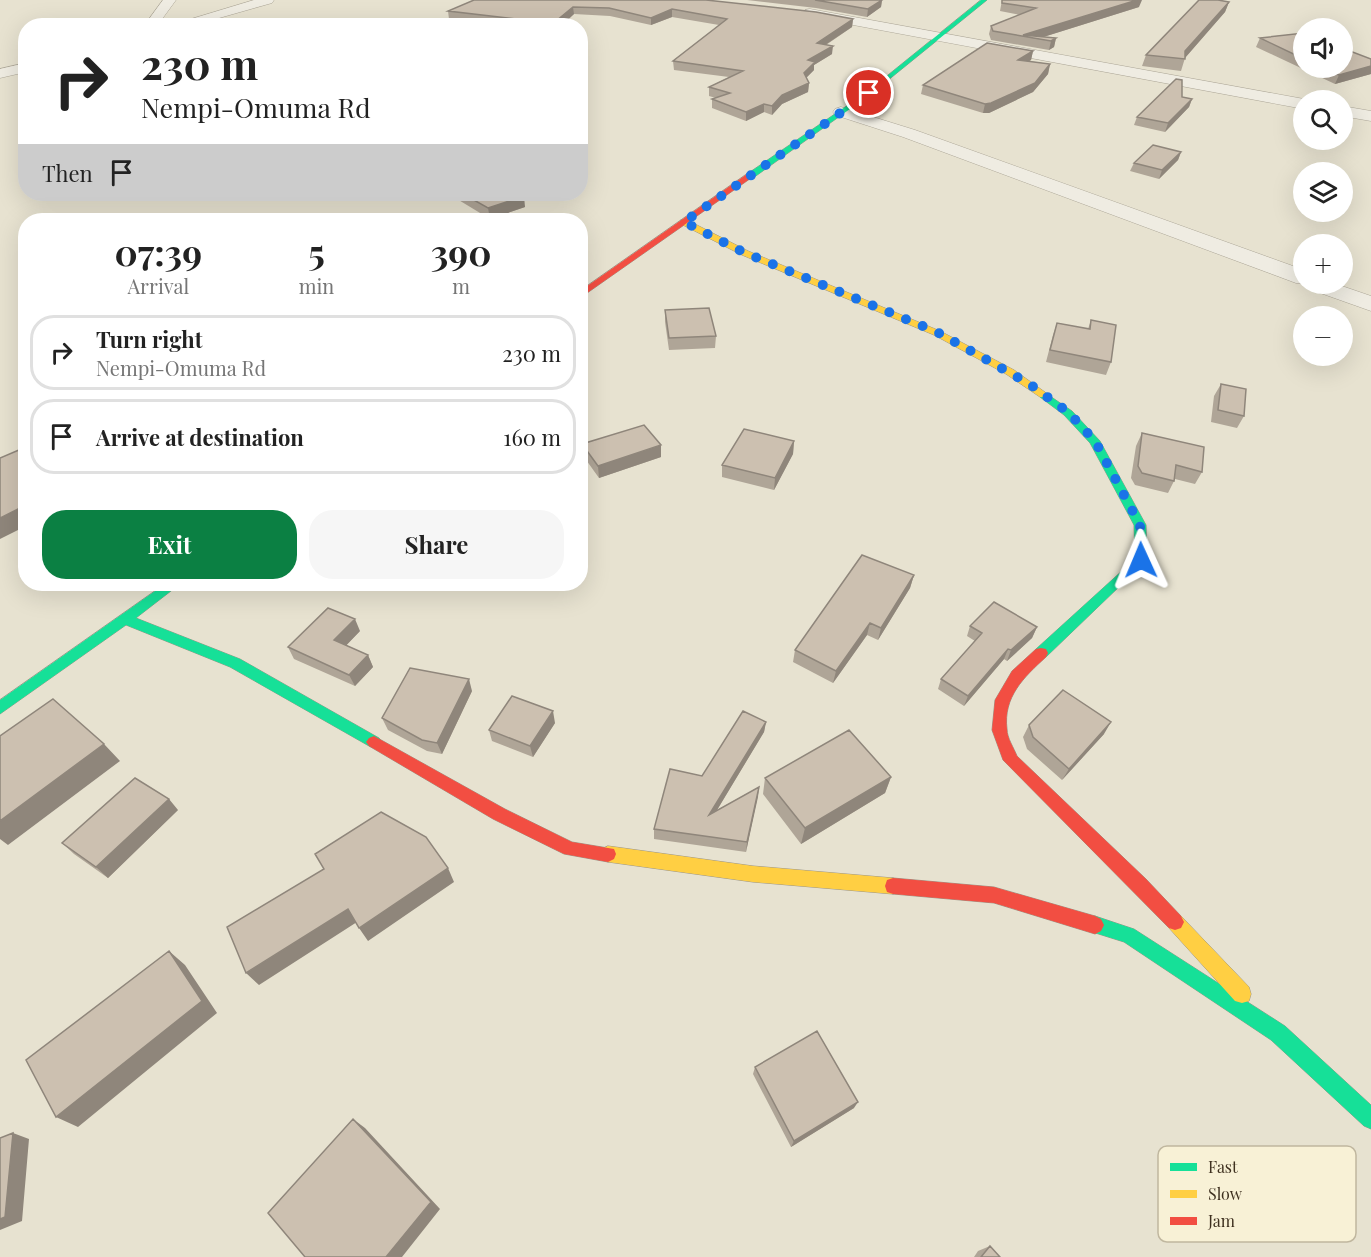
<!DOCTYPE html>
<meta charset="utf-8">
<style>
:root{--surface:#fff;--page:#f6f6f6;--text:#222;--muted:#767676;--line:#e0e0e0;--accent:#0b8043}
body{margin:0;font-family:"Playfair Display",serif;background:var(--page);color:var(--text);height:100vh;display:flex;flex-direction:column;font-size:22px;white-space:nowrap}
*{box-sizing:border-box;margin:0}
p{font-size:20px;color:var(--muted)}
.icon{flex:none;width:33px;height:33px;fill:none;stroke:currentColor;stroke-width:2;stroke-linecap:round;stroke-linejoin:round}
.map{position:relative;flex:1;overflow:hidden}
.drawer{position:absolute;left:18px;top:213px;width:570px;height:378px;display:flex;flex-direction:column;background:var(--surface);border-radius:24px;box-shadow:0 6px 24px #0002}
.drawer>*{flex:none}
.banner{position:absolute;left:18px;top:18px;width:570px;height:183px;border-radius:24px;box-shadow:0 6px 24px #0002;background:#fff;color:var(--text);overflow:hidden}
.fabs{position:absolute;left:1293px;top:18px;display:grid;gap:12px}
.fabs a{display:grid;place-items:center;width:60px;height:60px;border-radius:50%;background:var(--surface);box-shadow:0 6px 24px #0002;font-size:30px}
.pin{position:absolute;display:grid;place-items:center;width:51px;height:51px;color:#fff;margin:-26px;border:3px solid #fff;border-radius:50%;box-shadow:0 2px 6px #0007}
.me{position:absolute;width:66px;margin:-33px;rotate:359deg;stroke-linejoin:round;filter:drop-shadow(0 0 4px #0008)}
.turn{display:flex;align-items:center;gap:21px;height:126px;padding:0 24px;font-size:27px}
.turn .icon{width:78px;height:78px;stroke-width:2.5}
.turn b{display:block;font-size:42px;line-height:51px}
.then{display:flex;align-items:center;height:57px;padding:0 24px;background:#0003;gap:12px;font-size:22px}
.eta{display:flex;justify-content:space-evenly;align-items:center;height:102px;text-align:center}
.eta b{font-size:36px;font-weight:700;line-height:42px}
.primary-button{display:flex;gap:12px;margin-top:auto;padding:12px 24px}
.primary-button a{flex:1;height:69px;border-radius:24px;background:var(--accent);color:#fff;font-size:24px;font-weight:700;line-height:69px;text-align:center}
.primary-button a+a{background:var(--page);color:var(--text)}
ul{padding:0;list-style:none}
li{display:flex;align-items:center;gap:18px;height:75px;margin:0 12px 9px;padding:0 12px;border:3px solid var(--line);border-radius:24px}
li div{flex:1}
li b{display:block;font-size:22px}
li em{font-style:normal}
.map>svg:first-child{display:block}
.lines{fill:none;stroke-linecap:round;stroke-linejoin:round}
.street-casing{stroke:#ada798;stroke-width:1}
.fast-casing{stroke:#9c9688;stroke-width:1}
.slow-casing{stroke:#9c9688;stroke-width:1}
.jam-casing{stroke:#9c9688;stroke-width:1}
.street{fill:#efece2;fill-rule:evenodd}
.fast{fill:#16e098;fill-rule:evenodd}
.slow{fill:#ffcf43;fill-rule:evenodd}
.jam{fill:#f24e42;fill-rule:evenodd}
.wall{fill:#afa597}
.shaded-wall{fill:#8f867b}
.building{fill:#ccc0b0;stroke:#8f867b;stroke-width:1.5}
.route{stroke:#1a73e8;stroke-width:10;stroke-dasharray:0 18}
.key{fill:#f8f1d6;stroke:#c0b79f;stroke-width:1.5}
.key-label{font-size:16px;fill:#3e301f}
</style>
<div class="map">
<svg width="1371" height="1257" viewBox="0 0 1371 1257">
<rect width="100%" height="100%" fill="#e7e2d0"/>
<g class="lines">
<defs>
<path id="street" d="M 163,0 L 176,0 L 157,26 L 144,26 Z
M 254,0 L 274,0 L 272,3 L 191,26 L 168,26 Z
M 810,9 L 1304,99 L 1309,100 L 1304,100 L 1304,109 L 805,16 L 804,13 L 805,10 Z
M 26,63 L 26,72 L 0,78 L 0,69 Z
M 1342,106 L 1371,111 L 1371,121 L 1342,116 Z
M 841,107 L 915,130 L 1304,270 L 1304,284 L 1336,284 L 1371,296 L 1371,311 L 1309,289 L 1306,284 L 1296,283 L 903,137 L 835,115 L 833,112 L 835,109 Z"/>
<path id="fast" d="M 981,0 L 987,0 L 871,94 L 753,178 L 747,178 L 747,174 L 867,92 Z
M 1044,392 L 1072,411 L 1100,441 L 1146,525 L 1147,560 L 1046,657 L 1036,657 L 1034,653 L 1036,649 L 1135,559 L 1134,525 L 1090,443 L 1064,415 L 1040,397 L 1040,393 Z
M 165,584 L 180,584 L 136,618 L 240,659 L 379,738 L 382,742 L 379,746 L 374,748 L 369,746 L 230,667 L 126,625 L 0,714 L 0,700 Z
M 1095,916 L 1134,929 L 1285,1026 L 1371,1105 L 1371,1129 L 1364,1126 L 1271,1040 L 1124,942 L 1089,931 L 1086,925 L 1089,919 Z"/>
<path id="slow" d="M 681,220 L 687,220 L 748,251 L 940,331 L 1014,370 L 1049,395 L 1048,397 L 1040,397 L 1006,374 L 934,335 L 742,255 L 681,224 Z
M 608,846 L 753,866 L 893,878 L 899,880 L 901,886 L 899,892 L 893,894 L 753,882 L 608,862 L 602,859 L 600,854 L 602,849 Z
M 1175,914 L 1181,916 L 1249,987 L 1251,994 L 1249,1001 L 1242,1003 L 1235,1001 L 1169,928 L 1166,922 L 1169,916 Z"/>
<path id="jam" d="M 747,174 L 754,176 L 580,298 L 580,291 Z
M 1041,648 L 1046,649 L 1048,653 L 1046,657 C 1024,677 1003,697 1007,729 C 1007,738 1014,748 1017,756 L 1146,879 L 1181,916 L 1184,922 L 1181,928 L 1175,930 L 1169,928 L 1003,760 L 992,730 L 995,700 L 1012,671 L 1036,649 Z
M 374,736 L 505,809 L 572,842 L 614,849 L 616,854 L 614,859 L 608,862 L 564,854 L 493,819 L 369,746 L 366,742 L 369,738 Z
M 893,878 L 994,887 L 1095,916 L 1101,919 L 1104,925 L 1101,931 L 1095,934 L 994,903 L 893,894 L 887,892 L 885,886 L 887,880 Z"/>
</defs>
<use href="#street" class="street-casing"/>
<use href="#fast" class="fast-casing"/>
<use href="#slow" class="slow-casing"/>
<use href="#jam" class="jam-casing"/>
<use href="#street" class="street"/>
<use href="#fast" class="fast"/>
<use href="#slow" class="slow"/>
<use href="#jam" class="jam"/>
</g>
<path class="wall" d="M 706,0 L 853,19 L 852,27 L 826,45 L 832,54 L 814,65 L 814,70 L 806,78 L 809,83 L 808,92 L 782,104 L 772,115 L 764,112 L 746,121 L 712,108 L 712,99 L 716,98 L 709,96 L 709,87 L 729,77 L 674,70 L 673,61 L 719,25 L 672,17 L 651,25 L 610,16 L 574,14 L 561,26 L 505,26 L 449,19 L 448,11 Z
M 747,0 L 882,0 L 881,7 L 867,17 L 816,8 Z
M 1002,0 L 1139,7 L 1043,37 L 1056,38 L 1054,47 L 1049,50 L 991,40 L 989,34 L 991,26 L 1020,15 L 1000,11 Z
M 1229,2 L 1225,12 L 1185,58 L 1181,71 L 1142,66 L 1146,55 Z
M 1304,33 L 1304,68 L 1342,68 L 1371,59 L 1371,74 L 1335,84 L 1256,47 L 1260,38 Z
M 1033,51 L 1031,60 L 1029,61 L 1050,64 L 1048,74 L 1033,92 L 989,113 L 983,113 L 921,94 L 923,85 Z
M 1192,99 L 1189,107 L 1165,132 L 1134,125 L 1137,117 Z
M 1181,152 L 1178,160 L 1159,179 L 1130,171 L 1134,163 Z
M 456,194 L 519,194 L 525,207 L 490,219 L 457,199 Z
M 665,310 L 716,336 L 715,348 L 669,350 L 665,322 Z
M 1091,320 L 1111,362 L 1106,375 L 1046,362 L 1053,335 L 1057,323 L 1088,329 Z
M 1221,384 L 1244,416 L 1237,428 L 1211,422 L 1214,396 Z
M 1142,433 L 1202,472 L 1195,484 L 1175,479 L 1168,493 L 1135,485 L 1131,478 L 1136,446 Z
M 794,441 L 793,454 L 774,490 L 722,477 L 722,465 Z
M 582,444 L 661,457 L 599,478 L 584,457 Z
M 914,575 L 910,588 L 878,640 L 867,635 L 833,683 L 793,662 L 795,650 Z
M 970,626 L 1037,627 L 1032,638 L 1007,661 L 1004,659 L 964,706 L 938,689 L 941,679 L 975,641 L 967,636 Z
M 360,631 L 346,645 L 368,655 L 373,667 L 355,686 L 294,659 L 288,647 Z
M 472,691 L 442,754 L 427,751 L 388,730 L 382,718 Z
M 766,722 L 764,732 L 717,810 L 759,787 L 746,852 L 654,839 L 654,829 L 702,776 Z
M 555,723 L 533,757 L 492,741 L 489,730 Z
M 1029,725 L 1104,734 L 1062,780 L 1027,749 L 1023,737 Z
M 891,777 L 885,793 L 801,844 L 763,794 L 765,778 Z
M 178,810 L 108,878 L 74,854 L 62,843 Z
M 755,1067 L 854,1108 L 791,1147 L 753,1074 Z
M 990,1246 L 1000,1257 L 974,1257 L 978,1251 Z"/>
<path class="shaded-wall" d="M 882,0 L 881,7 L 867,17 L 868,9 Z
M 1137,0 L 1142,0 L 1139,7 L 1037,39 L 1023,35 Z
M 1229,2 L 1225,12 L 1184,59 L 1185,51 Z
M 573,7 L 574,14 L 561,26 L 557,26 L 556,21 Z
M 672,9 L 672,17 L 651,25 L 651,18 Z
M 853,19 L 852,27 L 816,51 L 817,43 Z
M 1056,38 L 1054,47 L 1049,50 L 1051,41 Z
M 833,46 L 832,54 L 814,65 L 814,70 L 803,81 L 804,73 L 808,60 Z
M 1033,51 L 1031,60 L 1016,69 L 1018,60 Z
M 1050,64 L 1048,74 L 1033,92 L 989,113 L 983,113 L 985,104 Z
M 1371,66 L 1371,74 L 1335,84 L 1339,75 Z
M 809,83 L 808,92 L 782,104 L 772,115 L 772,106 L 782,95 Z
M 1192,99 L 1189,107 L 1165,132 L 1168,123 Z
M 764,104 L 764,112 L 746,121 L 746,112 Z
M 1181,152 L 1178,160 L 1159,179 L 1162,170 Z
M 108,194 L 121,194 L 110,197 Z
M 524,196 L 525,207 L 490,219 L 488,208 Z
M 794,441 L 793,454 L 774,490 L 775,478 Z
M 661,445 L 661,457 L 599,478 L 598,466 Z
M 26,505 L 26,526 L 0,539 L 0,518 Z
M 914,575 L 910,588 L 878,640 L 881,628 Z
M 355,619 L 360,631 L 340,652 L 334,640 Z
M 870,623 L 867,635 L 833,683 L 836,671 Z
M 1037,627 L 1032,638 L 1007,661 L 1011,650 Z
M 1008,649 L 1004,659 L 964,706 L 968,696 Z
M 368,655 L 373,667 L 355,686 L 349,675 Z
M 469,679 L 472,691 L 442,754 L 437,743 Z
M 553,711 L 555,723 L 533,757 L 530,746 Z
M 766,722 L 764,732 L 708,825 L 709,815 Z
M 1111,722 L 1104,734 L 1062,780 L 1069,769 Z
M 104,744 L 120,761 L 8,845 L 0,839 L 0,821 Z
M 891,777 L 885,793 L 801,844 L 805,828 Z
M 759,787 L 758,797 L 746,852 L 747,842 Z
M 169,799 L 178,810 L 108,878 L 96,867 Z
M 448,868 L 454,882 L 368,941 L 359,928 Z
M 348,909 L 357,922 L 259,985 L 246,973 Z
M 169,951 L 185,965 L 217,1013 L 78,1127 L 56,1117 Z
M 858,1102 L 854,1108 L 791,1147 L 794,1141 Z
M 353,1119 L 365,1128 L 440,1209 L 402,1257 L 386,1257 Z
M 13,1133 L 29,1139 L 22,1221 L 0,1230 L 0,1219 Z"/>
<path class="building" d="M 474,0 L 706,0 L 816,12 L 853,19 L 817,43 L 833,46 L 808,60 L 815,62 L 804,73 L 809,83 L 782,95 L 772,106 L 764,104 L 746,112 L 712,99 L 730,93 L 709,87 L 743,71 L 673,61 L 727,19 L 672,9 L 651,18 L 609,8 L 573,7 L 556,21 L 524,20 L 448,11 Z
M 815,0 L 882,0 L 868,9 Z
M 1002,0 L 1137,0 L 1023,35 L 1056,38 L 1051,41 L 993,31 L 991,26 L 1036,8 L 1002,3 Z
M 1199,0 L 1218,0 L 1229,2 L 1185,51 L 1185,59 L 1146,55 Z
M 1304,33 L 1304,59 L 1260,38 Z
M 987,43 L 1033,51 L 1018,60 L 1050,64 L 1035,83 L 991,103 L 985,104 L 923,85 Z
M 1342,48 L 1371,59 L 1371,66 L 1339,75 L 1323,68 L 1342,68 Z
M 1176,79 L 1182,80 L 1182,97 L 1192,99 L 1168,123 L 1137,117 Z
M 1153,145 L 1181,152 L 1162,170 L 1134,163 Z
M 463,194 L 519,194 L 524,196 L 488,208 Z
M 494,217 L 514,220 L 490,220 Z
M 709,308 L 716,336 L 669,338 L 665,310 Z
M 1091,320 L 1116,325 L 1111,362 L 1050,350 L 1057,323 L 1090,329 Z
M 1221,384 L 1246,389 L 1244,416 L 1218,410 Z
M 644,425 L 661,445 L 598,466 L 582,444 Z
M 744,429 L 794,441 L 775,478 L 722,465 Z
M 1142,433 L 1204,447 L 1202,472 L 1176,465 L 1174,481 L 1142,473 L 1138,466 Z
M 26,447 L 26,505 L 0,518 L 0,458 Z
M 862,555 L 914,575 L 881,628 L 870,623 L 836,671 L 795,650 Z
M 994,602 L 1037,627 L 1011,650 L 1008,649 L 968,696 L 941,679 L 982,633 L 970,626 Z
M 328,608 L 355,619 L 334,640 L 368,655 L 349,675 L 288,647 Z
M 410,668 L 469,679 L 437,743 L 422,740 L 382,718 Z
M 1063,690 L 1111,722 L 1069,769 L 1033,737 L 1029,725 Z
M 512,696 L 553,711 L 530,746 L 489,730 Z
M 53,699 L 104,744 L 0,821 L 0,736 Z
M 743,711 L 766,722 L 709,815 L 759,787 L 747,842 L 654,829 L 670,769 L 702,776 Z
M 849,730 L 891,777 L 805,828 L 765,778 Z
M 135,778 L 169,799 L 96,867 L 62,843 Z
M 381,812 L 426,837 L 448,868 L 359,928 L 348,909 L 246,973 L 227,927 L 324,869 L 315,854 Z
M 169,951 L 202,1001 L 56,1117 L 26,1060 Z
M 817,1031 L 858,1102 L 794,1141 L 755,1067 Z
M 353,1119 L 431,1202 L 386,1257 L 305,1257 L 268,1213 Z
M 13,1133 L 5,1217 L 0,1219 L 0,1138 Z
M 990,1246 L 1000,1257 L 981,1257 Z"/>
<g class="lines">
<path class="route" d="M 869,93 L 684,222 L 743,252 L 937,332 L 1028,383 L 1068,412 L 1095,441 L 1140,525 L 1141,560"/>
</g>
<rect x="1158" y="1146" width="198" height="96" rx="9" class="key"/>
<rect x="1170" y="1163" width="27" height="8" fill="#16e098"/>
<rect x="1170" y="1190" width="27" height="8" fill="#ffcf43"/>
<rect x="1170" y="1217" width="27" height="8" fill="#f24e42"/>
<g class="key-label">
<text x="1208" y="1173">Fast</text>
<text x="1208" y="1200">Slow</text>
<text x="1208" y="1227">Jam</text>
</g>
</svg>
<div class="fabs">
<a><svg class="icon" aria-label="sound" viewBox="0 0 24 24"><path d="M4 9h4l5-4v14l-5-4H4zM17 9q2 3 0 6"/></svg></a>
<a><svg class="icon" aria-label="search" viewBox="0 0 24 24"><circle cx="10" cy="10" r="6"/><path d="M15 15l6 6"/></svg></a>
<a><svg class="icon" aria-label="layers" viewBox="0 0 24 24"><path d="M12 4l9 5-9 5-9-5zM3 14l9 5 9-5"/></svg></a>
<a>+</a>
<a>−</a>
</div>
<div class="pin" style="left:869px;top:93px;background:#d93025"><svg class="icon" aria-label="arrive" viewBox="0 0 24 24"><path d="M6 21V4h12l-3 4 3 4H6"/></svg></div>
<svg class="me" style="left:1141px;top:560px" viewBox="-20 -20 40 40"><path d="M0-17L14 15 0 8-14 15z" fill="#1a73e8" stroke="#fff" stroke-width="4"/></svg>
<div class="banner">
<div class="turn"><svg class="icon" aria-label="right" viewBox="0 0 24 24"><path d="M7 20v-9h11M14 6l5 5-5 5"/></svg><div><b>230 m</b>Nempi-Omuma Rd</div></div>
<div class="then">Then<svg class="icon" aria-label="arrive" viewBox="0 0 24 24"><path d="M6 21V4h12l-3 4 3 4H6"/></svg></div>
</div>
<section class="drawer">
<div class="eta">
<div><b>07:39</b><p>Arrival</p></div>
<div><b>5</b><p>min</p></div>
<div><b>390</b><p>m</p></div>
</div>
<ul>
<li><svg class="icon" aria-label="right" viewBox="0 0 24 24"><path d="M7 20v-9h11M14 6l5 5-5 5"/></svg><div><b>Turn right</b><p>Nempi-Omuma Rd</p></div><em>230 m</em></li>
<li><svg class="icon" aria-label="arrive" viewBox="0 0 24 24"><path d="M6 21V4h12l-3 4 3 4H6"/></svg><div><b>Arrive at destination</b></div><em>160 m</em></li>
</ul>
<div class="primary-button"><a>Exit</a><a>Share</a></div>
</section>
</div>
